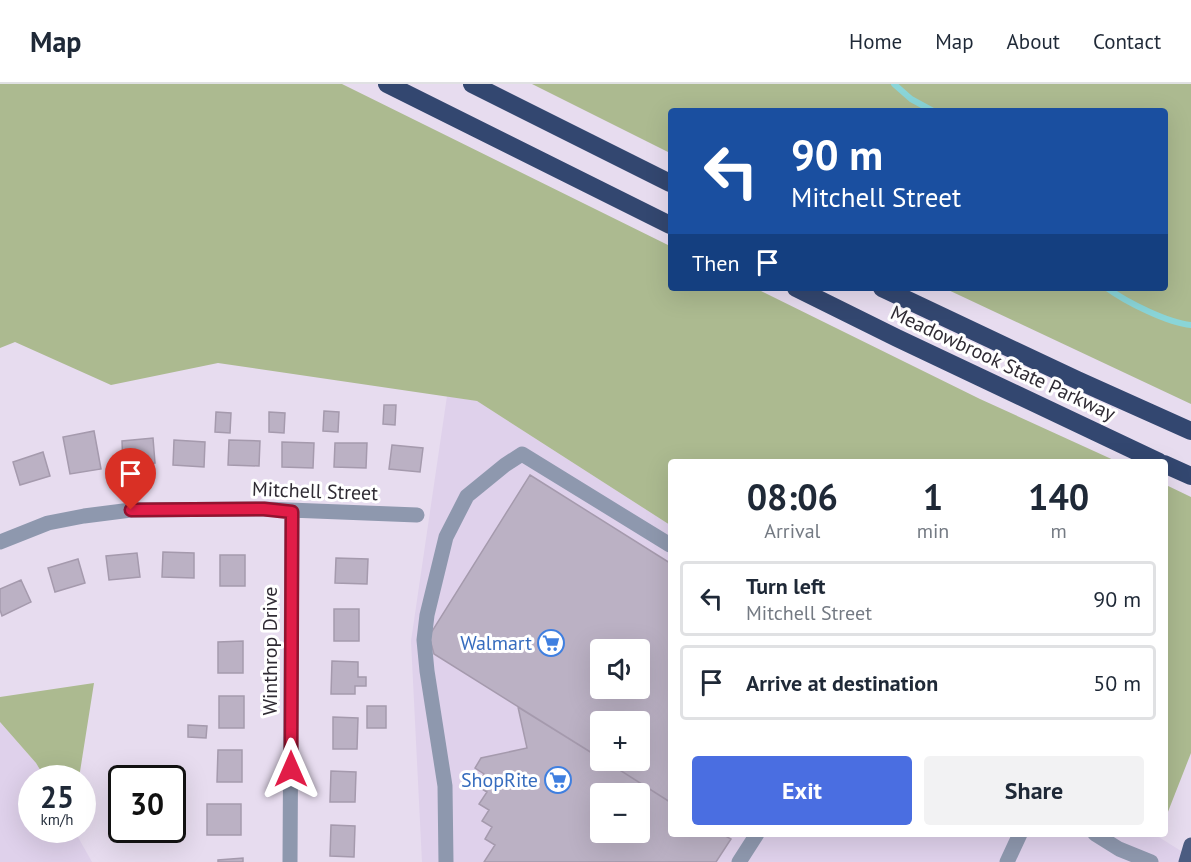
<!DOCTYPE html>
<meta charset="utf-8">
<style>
:root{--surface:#fff;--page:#f2f2f3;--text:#1f2937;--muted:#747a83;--line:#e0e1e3;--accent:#4a6ee1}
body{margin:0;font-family:"PT Sans",sans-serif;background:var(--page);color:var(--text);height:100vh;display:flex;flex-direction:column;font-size:22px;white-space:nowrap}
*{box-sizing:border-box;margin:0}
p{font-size:20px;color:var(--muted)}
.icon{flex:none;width:33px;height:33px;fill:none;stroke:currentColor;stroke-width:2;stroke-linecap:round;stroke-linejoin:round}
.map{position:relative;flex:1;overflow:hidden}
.drawer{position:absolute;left:668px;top:375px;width:500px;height:378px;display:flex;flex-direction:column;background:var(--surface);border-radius:6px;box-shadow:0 6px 24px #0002}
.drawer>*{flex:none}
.top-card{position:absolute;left:668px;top:24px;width:500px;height:183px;border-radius:6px;box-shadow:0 6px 24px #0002;background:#1a4fa0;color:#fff;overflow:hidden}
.tools{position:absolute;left:590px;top:555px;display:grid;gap:12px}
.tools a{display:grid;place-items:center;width:60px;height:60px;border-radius:6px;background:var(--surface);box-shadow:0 6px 24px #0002;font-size:30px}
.speed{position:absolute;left:18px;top:681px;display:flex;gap:12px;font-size:30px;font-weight:700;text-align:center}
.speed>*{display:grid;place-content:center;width:78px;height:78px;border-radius:50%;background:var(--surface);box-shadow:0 6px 24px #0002;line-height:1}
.speed small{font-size:15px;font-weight:400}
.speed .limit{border:3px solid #111;border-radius:9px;background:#fff;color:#111}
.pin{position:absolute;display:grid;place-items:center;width:51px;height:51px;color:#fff;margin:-62px -26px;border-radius:50% 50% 50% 0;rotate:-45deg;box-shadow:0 0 6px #0007}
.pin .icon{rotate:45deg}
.me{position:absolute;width:66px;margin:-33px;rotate:0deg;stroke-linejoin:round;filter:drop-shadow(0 0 4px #0008)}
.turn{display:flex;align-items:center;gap:21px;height:126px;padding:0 24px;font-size:27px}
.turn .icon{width:78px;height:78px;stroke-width:2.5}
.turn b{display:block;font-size:42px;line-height:51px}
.then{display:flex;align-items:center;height:57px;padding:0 24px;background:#0003;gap:12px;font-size:22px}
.eta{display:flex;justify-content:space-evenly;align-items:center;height:102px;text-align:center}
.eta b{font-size:36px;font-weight:700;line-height:42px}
.action{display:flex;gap:12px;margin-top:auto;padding:12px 24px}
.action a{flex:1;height:69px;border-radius:6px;background:var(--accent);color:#fff;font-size:24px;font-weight:700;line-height:69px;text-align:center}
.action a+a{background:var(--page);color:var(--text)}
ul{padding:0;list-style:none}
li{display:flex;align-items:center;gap:18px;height:75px;margin:0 12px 9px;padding:0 12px;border:3px solid var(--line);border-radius:6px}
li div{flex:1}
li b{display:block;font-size:22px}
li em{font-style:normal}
header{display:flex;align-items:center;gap:36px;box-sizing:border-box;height:84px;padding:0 30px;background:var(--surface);border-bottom:2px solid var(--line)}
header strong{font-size:28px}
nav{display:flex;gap:33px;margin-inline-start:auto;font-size:21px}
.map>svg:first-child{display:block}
.built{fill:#dfd1eb;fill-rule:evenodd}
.green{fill:#acba90}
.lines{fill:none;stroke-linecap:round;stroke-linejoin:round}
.stream{stroke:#8ad5d8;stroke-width:6}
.building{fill:#bbb1c4;stroke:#a59aad;stroke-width:1.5;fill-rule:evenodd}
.minor{stroke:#8e98ae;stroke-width:15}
.major{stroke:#4b5c81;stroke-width:15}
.highway{stroke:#334770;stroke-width:18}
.route-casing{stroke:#92132f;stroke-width:15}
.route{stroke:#e11d48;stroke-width:10}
.labels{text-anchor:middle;stroke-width:6;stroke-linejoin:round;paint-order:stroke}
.street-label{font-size:20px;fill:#2f2b33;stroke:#fff}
.shop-label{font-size:20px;fill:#366cbe;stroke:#fff;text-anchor:end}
</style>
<header>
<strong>Map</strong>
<nav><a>Home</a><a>Map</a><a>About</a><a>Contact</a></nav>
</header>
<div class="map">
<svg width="1191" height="778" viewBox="0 0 1191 778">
<rect width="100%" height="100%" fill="#e7dcef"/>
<path class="built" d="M 447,312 L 477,317 L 670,441 L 670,750 L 1154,750 L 1189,772 L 1187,778 L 422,778 L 411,557 ZM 600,566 L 639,566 L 639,604 L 600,604 ZM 600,638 L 639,638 L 639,676 L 600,676 ZM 600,710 L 639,710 L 639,748 L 600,748 Z
M 0,638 L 36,679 L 45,694 L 32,694 L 32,746 L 74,746 L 92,778 L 0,778 Z"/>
<path class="green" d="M 0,0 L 342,0 L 670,162 L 670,204 L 755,204 L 980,315 L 1118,378 L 670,378 L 670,441 L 477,317 L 218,279 L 111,301 L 15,258 L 0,264 Z
M 532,0 L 1191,0 L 1191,320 L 944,204 L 1164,204 L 1164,27 L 670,27 L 670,69 Z
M 1164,400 L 1191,413 L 1191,669 L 1164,738 Z
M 94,599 L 79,694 L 45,694 L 36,679 L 0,638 L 0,613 Z"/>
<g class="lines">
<path class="stream" d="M 894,0 L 911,15 L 933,27
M 1107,204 C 1126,218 1168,239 1191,241"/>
</g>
<path class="building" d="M 384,321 L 396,321 L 395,341 L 383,340 Z
M 324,327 L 339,328 L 338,348 L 323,347 Z
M 216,328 L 231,329 L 230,349 L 215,348 Z
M 269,328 L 285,329 L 284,349 L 269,348 Z
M 94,347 L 101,385 L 70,390 L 63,353 Z
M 153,354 L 155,379 L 123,382 L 122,357 Z
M 174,356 L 205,358 L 204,383 L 173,381 Z
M 229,356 L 260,357 L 259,382 L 228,381 Z
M 282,358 L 314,359 L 313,384 L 282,383 Z
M 335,359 L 367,359 L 366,384 L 334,383 Z
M 392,361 L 423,364 L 420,388 L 389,385 Z
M 43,368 L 50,392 L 20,401 L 13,378 Z
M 530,391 L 670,479 L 670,718 L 604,676 L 639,676 L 639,638 L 600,638 L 600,674 L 434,570 L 429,552 ZM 600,566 L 639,566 L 639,604 L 600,604 Z
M 163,468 L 194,469 L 194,494 L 162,493 Z
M 137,469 L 140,493 L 109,496 L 106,472 Z
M 220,471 L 245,471 L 245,502 L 220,502 Z
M 336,474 L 368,475 L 367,500 L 335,499 Z
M 78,475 L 85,499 L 55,508 L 48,484 Z
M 21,496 L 31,518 L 2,532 L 0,526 L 0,505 Z
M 334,525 L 359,525 L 359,557 L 334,557 Z
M 243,557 L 243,589 L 218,589 L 218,558 Z
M 332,577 L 358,578 L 358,593 L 366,593 L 366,602 L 355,602 L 355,610 L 331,610 Z
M 219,612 L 244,612 L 244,644 L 219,644 Z
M 367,622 L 386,622 L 386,644 L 367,644 Z
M 518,623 L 600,674 L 600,676 L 604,676 L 670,718 L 670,750 L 722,750 L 731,755 L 716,778 L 484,778 L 495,761 L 485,755 L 492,743 L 482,737 L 489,726 L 479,720 L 487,708 L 477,702 L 484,690 L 475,684 L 481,674 L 527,664 ZM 600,710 L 639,710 L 639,748 L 600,748 Z
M 333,633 L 358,634 L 357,665 L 333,665 Z
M 188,641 L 207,642 L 206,654 L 188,653 Z
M 218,666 L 242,666 L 242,698 L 217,698 Z
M 331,687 L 356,688 L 355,718 L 330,718 Z
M 207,720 L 241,720 L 241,751 L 207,751 Z
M 331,741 L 355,742 L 354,773 L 330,772 Z
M 243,774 L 243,778 L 218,778 L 218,776 Z"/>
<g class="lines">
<path class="minor" d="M 0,458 L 48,439 L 84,432 L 131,426 L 264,425 L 417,431
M 1095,750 L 1119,765 L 1151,778
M 290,778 L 292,428
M 446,778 L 445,702 L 427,587 L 424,556 L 427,531 L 446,453 L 467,412 L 505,381 L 522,370 L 670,461
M 739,778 L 757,750
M 1007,778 L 1020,750"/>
<path class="major" d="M 1186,778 L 1191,761"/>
<path class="highway" d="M 387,0 L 670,141
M 472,0 L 670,99
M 796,204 L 897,254 L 1159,378
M 882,204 L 1077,296 L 1191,347
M 1164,380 L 1191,392"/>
</g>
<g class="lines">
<defs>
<path id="route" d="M 131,426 L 264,425 L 292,428 L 291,685"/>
</defs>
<use href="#route" class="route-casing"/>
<use href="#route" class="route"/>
</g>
<defs>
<symbol id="supermarket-ring" viewBox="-11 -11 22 22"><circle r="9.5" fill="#fff" stroke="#3f7fe0" stroke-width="1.5"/><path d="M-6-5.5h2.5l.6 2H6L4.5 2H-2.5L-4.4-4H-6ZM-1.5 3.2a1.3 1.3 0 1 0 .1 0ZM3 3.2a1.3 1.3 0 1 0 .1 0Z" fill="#3f7fe0"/></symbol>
</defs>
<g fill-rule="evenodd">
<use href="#supermarket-ring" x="536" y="544" width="30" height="30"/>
<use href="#supermarket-ring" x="543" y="681" width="30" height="30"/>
</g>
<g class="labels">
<g class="street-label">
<text transform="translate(1003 279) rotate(25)" y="7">Meadowbrook State Parkway</text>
<text transform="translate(315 407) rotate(2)" y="7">Mitchell Street</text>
<text transform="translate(270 567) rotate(-90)" y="7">Winthrop Drive</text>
</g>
<g class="shop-label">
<text x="532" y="566">Walmart</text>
<text x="538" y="703">ShopRite</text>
</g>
</g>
</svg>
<div class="tools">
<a><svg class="icon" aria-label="sound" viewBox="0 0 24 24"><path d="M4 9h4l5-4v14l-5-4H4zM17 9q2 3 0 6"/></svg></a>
<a>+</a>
<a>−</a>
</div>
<div class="speed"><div>25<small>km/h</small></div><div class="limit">30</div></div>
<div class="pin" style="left:131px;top:426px;background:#d93025"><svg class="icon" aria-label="arrive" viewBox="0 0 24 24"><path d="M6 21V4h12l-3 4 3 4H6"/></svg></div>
<svg class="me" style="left:291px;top:685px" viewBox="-20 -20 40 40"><path d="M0-17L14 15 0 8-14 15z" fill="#e11d48" stroke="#fff" stroke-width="4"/></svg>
<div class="top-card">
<div class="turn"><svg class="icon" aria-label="left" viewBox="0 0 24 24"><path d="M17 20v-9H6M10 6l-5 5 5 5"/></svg><div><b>90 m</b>Mitchell Street</div></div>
<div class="then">Then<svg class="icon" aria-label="arrive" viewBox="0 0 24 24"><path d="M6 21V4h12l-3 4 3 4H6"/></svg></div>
</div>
<section class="drawer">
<div class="eta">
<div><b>08:06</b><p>Arrival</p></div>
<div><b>1</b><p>min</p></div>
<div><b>140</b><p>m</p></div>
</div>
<ul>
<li><svg class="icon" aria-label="left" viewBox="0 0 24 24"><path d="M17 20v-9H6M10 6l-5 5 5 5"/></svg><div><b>Turn left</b><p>Mitchell Street</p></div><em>90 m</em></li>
<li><svg class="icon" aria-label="arrive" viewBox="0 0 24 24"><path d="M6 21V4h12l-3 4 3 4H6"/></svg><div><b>Arrive at destination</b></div><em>50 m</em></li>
</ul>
<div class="action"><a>Exit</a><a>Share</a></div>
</section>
</div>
